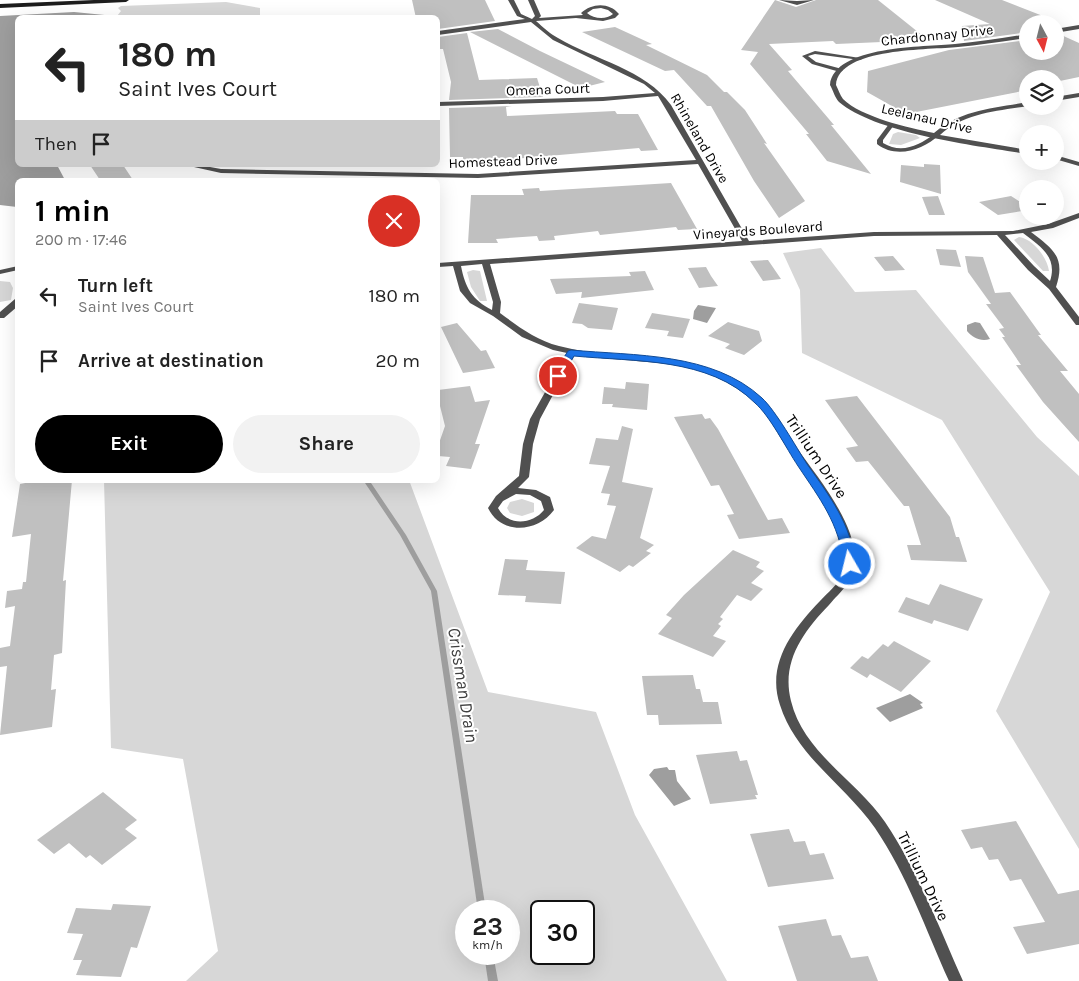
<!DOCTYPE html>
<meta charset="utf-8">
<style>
:root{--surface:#fff;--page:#f2f2f2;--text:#222;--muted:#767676;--accent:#000}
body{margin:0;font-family:Karla,sans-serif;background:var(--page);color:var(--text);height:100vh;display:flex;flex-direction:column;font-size:19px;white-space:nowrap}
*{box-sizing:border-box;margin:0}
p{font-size:16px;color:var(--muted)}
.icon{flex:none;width:28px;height:28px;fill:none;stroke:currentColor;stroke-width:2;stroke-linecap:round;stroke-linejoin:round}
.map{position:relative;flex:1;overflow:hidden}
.details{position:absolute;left:15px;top:178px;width:425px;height:305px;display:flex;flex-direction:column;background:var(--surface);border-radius:8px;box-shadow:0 5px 20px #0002}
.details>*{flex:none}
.hud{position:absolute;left:15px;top:15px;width:425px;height:152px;border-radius:8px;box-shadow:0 5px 20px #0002;background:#fff;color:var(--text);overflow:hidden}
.needle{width:32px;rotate:173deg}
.tools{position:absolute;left:1019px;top:15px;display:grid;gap:10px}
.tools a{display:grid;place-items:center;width:45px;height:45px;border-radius:50%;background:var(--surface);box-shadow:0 5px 20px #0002;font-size:25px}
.speed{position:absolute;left:455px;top:900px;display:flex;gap:10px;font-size:25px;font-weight:700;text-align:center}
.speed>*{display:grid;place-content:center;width:65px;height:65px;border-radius:50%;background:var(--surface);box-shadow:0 5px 20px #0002;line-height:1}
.speed small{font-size:12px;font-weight:400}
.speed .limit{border:2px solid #111;border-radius:8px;background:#fff;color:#111}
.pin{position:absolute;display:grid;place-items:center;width:42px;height:42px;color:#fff;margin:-21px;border:2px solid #fff;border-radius:50%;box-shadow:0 1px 5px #0007}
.me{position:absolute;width:55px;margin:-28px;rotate:352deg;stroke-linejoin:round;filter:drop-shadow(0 0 4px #0008)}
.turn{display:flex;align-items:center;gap:18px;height:105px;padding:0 20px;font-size:22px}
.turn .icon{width:65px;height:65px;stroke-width:2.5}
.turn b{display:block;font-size:35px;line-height:42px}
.then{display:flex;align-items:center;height:48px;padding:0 20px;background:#0003;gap:10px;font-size:19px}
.round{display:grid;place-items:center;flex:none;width:52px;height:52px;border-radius:26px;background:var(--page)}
.headline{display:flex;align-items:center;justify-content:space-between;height:85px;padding:0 20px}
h1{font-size:30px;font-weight:700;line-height:38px;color:var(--accent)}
.action{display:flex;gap:10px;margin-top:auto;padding:10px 20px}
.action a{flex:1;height:58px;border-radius:30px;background:var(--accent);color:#fff;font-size:20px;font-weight:700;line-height:58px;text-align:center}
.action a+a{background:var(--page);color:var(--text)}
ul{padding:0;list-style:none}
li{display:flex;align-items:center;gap:15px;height:65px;padding:0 20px}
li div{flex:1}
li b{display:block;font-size:19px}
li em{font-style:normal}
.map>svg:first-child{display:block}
.green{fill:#d7d7d7;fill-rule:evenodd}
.water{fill:#9e9e9e}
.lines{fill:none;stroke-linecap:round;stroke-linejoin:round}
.stream{fill:#9e9e9e;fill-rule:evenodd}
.building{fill:#c0c0c0}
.service{fill:#505050;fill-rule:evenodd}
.minor{fill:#505050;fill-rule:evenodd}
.secondary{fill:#1d1d1d;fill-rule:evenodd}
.route{fill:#1a73e8;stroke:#114b97}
.labels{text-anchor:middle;stroke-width:4;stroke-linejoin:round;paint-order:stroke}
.far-street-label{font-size:14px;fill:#000;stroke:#fff}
.street-label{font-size:16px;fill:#000;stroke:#fff}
.water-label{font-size:18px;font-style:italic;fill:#3f3f3f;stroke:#fff}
</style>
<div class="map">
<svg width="1079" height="981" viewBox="0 0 1079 981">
<rect width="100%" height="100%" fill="#fff"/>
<path class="green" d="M 226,2 L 260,8 L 260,17 L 117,16 L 121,11 L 118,8 L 121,6 Z
M 898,132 L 916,135 L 920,138 L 901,145 L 889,144 L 893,134 Z
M 1019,237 C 1033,239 1047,257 1049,271 L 1043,271 L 1014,240 Z
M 821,248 L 855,292 L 916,290 L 1037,437 L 1079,476 L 1079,849 L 996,711 L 1050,592 L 942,420 L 802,353 L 800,290 L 783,253 Z
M 473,270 L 480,271 L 487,301 L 480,301 L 471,287 L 467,272 Z
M 0,281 L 10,282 L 13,288 L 11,300 L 0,302 Z
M 104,480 L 409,480 L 488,692 L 596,712 L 635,815 L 727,981 L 186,981 L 218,951 L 183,759 L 111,748 ZM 466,911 L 509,911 L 509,954 L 466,954 ZM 541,911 L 584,911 L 584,954 L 541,954 Z
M 522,499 L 534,503 L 534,512 L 522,516 L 510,513 L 507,508 L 510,502 Z"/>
<path class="water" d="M 74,12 L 125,17 L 18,18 L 18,165 L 57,165 L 65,180 L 18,180 L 17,207 L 0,205 L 0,16 Z
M 698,305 L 716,308 L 707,323 L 693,319 L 694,311 Z
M 975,322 L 980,323 L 990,339 C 981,342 973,338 967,331 L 967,325 Z
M 910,694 L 923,703 L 920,704 L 923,708 L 890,722 L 876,708 Z
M 667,767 L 669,770 L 675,770 L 677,781 L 691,799 L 674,806 L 649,775 L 654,769 Z"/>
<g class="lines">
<path class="stream" d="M 363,480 L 369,480 L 406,535 L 437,591 L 486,911 L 478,911 L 431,591 L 400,535 Z
M 484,954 L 493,954 L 498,981 L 488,981 Z"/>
</g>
<path class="building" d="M 412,0 L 485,0 L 495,21 L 438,29 L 438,18 L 416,18 Z
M 775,0 L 796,7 L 816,0 L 878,0 L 928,40 L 836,44 L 833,41 L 769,44 L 792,70 L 788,71 L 834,125 L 831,125 L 871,174 L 827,161 L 806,134 L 809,134 L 750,64 L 758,52 L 741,50 Z
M 935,0 L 1002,0 L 1048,18 L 1026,20 L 1034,24 L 1028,24 L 1028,32 L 964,41 L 962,26 L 990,24 Z
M 615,27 L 652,44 L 646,45 L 707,75 L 724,92 L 727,92 L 745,110 L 767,144 L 764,143 L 805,201 L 779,218 L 754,181 L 711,106 L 707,106 L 674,70 L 665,71 L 582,32 Z
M 498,29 L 540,51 L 605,82 L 581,88 L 470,32 Z
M 467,33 L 479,80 L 537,78 L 543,97 L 449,100 L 451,82 L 443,49 L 438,49 L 438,37 Z
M 1059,34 L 1079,43 L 1079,77 L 1055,82 L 1055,79 L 1028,79 L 1028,90 L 906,114 L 867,92 L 868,71 L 949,50 L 1028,40 L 1028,51 L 1055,51 L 1055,35 Z
M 512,106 L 506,107 L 507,116 L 615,111 L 617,114 L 638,114 L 658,150 L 641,151 L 639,148 L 481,162 L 463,162 L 463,157 L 450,157 L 449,108 Z
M 924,164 L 940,165 L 941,194 L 900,182 L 901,165 L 924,167 Z
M 90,165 L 123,165 L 133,180 L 100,180 Z
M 671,183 L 697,229 L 678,230 L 676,227 L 600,235 L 598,231 L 554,236 L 555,240 L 539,241 L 537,236 L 496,239 L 498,243 L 468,243 L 471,195 L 524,195 L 522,189 L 539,188 L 540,191 Z
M 938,196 L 945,215 L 929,215 L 922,197 Z
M 1011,196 L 1028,207 L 1028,210 L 998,215 L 979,202 Z
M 936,249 L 956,250 L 961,267 L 940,265 Z
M 893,256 L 905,270 L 885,271 L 874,257 Z
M 965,256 L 983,257 L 995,293 L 1010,292 L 1041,335 L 1038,335 L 1068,371 L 1060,371 L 1079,394 L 1079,442 L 1043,402 L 1016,365 L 1021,365 L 1002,337 L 1005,337 L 999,329 L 1004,328 L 986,304 L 991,304 L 968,272 Z
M 768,260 L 781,279 L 763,281 L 750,261 Z
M 706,267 L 711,276 L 718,286 L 699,288 L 688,268 Z
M 645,271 L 654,290 L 581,298 L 582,292 L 556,294 L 550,279 L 631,276 L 629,272 Z
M 579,303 L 618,308 L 612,330 L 588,328 L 582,324 L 572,323 Z
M 652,313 L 690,319 L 683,338 L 667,336 L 669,331 L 645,328 Z
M 728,322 L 759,331 L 762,341 L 744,355 L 725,348 L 730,344 L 708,336 Z
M 457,323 L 481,351 L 486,350 L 495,368 L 463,373 L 441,327 Z
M 626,382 L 649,384 L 647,410 L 612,407 L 613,404 L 602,404 L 604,387 L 625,389 Z
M 470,386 L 475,402 L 490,400 L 475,444 L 480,444 L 471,469 L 446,466 L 450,457 L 438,456 L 438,446 L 445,426 L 440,406 L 438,406 L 438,390 Z
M 857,396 L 950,517 L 956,537 L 959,537 L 967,562 L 911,560 L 907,545 L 921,545 L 909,506 L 904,506 L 868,461 L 856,462 L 846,448 L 858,446 L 825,400 Z
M 702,414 L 705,419 L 710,418 L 718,429 L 768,520 L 782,518 L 790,533 L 739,539 L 727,515 L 734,514 L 719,485 L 711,486 L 674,417 Z
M 622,426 L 633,429 L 622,482 L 653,488 L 640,538 L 654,545 L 646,551 L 651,553 L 633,567 L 629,565 L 620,572 L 576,548 L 592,536 L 606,539 L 616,506 L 607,505 L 610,494 L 601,493 L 610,466 L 589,464 L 596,438 L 618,440 Z
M 41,480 L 72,480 L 63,581 L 66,580 L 62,653 L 54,655 L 51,690 L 56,689 L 52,727 L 0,735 L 7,666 L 0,667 L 0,648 L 10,646 L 15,606 L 5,608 L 7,591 L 22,589 L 23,582 L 26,582 L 31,534 L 12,537 L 20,484 Z
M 733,550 L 760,562 L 756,567 L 764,571 L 751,583 L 763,589 L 751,601 L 737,595 L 720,617 L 723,619 L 718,624 L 721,626 L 713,636 L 726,641 L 713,657 L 658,634 L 672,618 L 666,615 L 684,595 Z
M 505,559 L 528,560 L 526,570 L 565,572 L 561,604 L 525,602 L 526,596 L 498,595 Z
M 940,584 L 983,599 L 968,631 L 934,620 L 932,624 L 898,612 L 906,597 L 929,605 Z
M 894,641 L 931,661 L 901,692 L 870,674 L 867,678 L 850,668 L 862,656 L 868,659 L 883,644 L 888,647 Z
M 693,675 L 696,689 L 700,689 L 703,702 L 718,702 L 722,724 L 659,725 L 658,715 L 647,715 L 642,676 Z
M 737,751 L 740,761 L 747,760 L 758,795 L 755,795 L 757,799 L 710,804 L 696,755 Z
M 103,792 L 137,820 L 125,829 L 137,838 L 102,865 L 90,855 L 86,858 L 69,843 L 54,854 L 37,840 Z
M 1016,821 L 1058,894 L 1079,890 L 1079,944 L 1027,954 L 1013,927 L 1045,922 L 1021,879 L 1010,881 L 998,859 L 989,860 L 982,847 L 971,849 L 961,830 Z
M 789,829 L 794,842 L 805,841 L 810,855 L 824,853 L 834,879 L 768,887 L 750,834 Z
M 113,904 L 151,906 L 137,948 L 131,947 L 121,977 L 76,975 L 82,960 L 73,960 L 83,934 L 67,933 L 76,908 L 111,910 Z
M 826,919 L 832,936 L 841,935 L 851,958 L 868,956 L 878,981 L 797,981 L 778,926 Z"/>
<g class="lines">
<path class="service" d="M 815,51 L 860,58 L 862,59 L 860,60 L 815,54 L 808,56 L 816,62 L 842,69 L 843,70 L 840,72 L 812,64 L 802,56 Z
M 891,123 L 894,125 L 883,140 L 883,143 C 901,154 919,146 934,134 L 939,135 C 923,150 896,159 877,144 L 877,140 L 889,124 Z"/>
<path class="minor" d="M 508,0 L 514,0 L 521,14 L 532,19 L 535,16 L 528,0 L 534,0 L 541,16 L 539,18 L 583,15 L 581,13 C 592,3 609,2 619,14 L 615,18 L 603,21 L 576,18 L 536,21 C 543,27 550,34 558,38 C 595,60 645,69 671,105 L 749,241 L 874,232 L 1013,231 L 1048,224 L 1079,213 L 1079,218 L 1053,228 L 1031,232 C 1053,249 1066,257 1056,287 L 1079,317 L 1079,325 L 1076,325 L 1049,289 L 1028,270 L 997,235 L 874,236 L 490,264 L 501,302 L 500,313 C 519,327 536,340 559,346 C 630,365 716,346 770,407 C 780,420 788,434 797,448 C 818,478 856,523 855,561 C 855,580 841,591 829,605 C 803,632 781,662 791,701 C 803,752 857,781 885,822 C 918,871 939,927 963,981 L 949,981 C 926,930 907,875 875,828 C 845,785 796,756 780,705 C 766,664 793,629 820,601 C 828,592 838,585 842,574 C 856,535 807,477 786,446 C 777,433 770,418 759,406 C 750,397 736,387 724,381 C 679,357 623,364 575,354 L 540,419 L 533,444 L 529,477 L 518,488 L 536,490 L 550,497 L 554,510 C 537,533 501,535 488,508 L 496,496 L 519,476 L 523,444 L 530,419 L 567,353 L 553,350 L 522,337 L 493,316 L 470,303 L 460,291 L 453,266 L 438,267 L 438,263 L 742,241 L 698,164 L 478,178 L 221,173 L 185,165 L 199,165 L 221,169 L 478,174 L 696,160 L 658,96 L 603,101 L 438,106 L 438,102 L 603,97 L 655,93 L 644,84 L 553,40 L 531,22 L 438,35 L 438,31 L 525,19 L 517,16 ZM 601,8 L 608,10 L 613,14 C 606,20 594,19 587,13 L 593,9 ZM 1023,233 C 1040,246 1058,257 1050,281 L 1034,266 L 1005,235 ZM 482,264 L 493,302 L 492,310 C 472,300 465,287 461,266 ZM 516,494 L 530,495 L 541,501 L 544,510 C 532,525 507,526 498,508 L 503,501 Z
M 779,0 L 797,1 L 814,0 L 797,5 Z
M 1079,25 L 1079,29 L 1055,33 L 1055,29 Z
M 1028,34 L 1028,38 C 1004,41 981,45 958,47 C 931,50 839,47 836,85 C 838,89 840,95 843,99 C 861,117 909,128 934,133 C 960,110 994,108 1028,102 L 1028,106 C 997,111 964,113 940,135 L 1028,150 L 1028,154 C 978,146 877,134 839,102 C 835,98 833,90 830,85 C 834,45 925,47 955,44 C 979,42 1003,38 1028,34 Z
M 1079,93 L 1079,97 L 1055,101 L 1055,97 Z
M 1055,155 L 1079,162 L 1079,166 L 1055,159 Z
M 18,266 L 18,270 L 0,274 L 0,270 Z
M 15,299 L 18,299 L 18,306 L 4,318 L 0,318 L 0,312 Z"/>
<path class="secondary" d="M 94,0 L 129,0 L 126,2 L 0,8 L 0,4 Z"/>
</g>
<path class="route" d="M 571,350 C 635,356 712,352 762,398 C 776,411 796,447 807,464 C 831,498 850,523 856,564 L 854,567 L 850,568 L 844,564 C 839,523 820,499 798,466 C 786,448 770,416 755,403 C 709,357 635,362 574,356 L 561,379 L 554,379 L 552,376 L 568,351 Z"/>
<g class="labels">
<g class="far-street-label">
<text transform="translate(937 35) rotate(-6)" y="5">Chardonnay Drive</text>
<text transform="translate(548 89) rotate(-2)" y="5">Omena Court</text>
<text transform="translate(927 118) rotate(13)" y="5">Leelanau Drive</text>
<text transform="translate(700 138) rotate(60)" y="5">Rhineland Drive</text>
<text transform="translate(503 161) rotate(-2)" y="5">Homestead Drive</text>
<text transform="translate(758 230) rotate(-4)" y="5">Vineyards Boulevard</text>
</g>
<g class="street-label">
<text transform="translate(817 456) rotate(56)" y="6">Trillium Drive</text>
<text transform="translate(924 876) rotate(64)" y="6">Trillium Drive</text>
</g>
<g class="water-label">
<text transform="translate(463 685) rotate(81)" y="6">Crissman Drain</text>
</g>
</g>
</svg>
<div class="tools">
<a><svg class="needle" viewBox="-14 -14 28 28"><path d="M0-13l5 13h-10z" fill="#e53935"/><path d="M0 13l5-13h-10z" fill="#767676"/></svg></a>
<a><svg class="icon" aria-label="layers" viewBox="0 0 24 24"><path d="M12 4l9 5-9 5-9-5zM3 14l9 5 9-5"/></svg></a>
<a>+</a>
<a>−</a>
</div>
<div class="speed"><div>23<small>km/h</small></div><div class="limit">30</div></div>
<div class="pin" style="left:558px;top:376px;background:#d93025"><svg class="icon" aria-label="arrive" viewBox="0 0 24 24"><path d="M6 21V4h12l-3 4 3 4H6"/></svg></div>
<svg class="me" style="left:850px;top:564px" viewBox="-20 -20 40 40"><circle r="17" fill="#1a73e8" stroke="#fff" stroke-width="3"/><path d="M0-11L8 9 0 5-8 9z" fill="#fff"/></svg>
<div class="hud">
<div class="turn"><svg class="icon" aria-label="left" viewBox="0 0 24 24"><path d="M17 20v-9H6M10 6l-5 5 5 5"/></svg><div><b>180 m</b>Saint Ives Court</div></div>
<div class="then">Then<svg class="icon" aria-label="arrive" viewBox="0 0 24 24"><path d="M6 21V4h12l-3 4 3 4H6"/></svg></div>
</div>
<section class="details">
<div class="headline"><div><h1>1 min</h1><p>200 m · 17:46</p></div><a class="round" style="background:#d93025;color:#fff"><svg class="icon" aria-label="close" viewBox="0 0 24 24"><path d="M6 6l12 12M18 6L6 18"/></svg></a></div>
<ul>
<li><svg class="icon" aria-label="left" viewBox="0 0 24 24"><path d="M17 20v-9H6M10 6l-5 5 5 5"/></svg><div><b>Turn left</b><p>Saint Ives Court</p></div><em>180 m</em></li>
<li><svg class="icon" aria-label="arrive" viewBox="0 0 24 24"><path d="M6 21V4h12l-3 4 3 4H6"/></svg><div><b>Arrive at destination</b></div><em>20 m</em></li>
</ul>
<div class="action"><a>Exit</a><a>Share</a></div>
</section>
</div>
